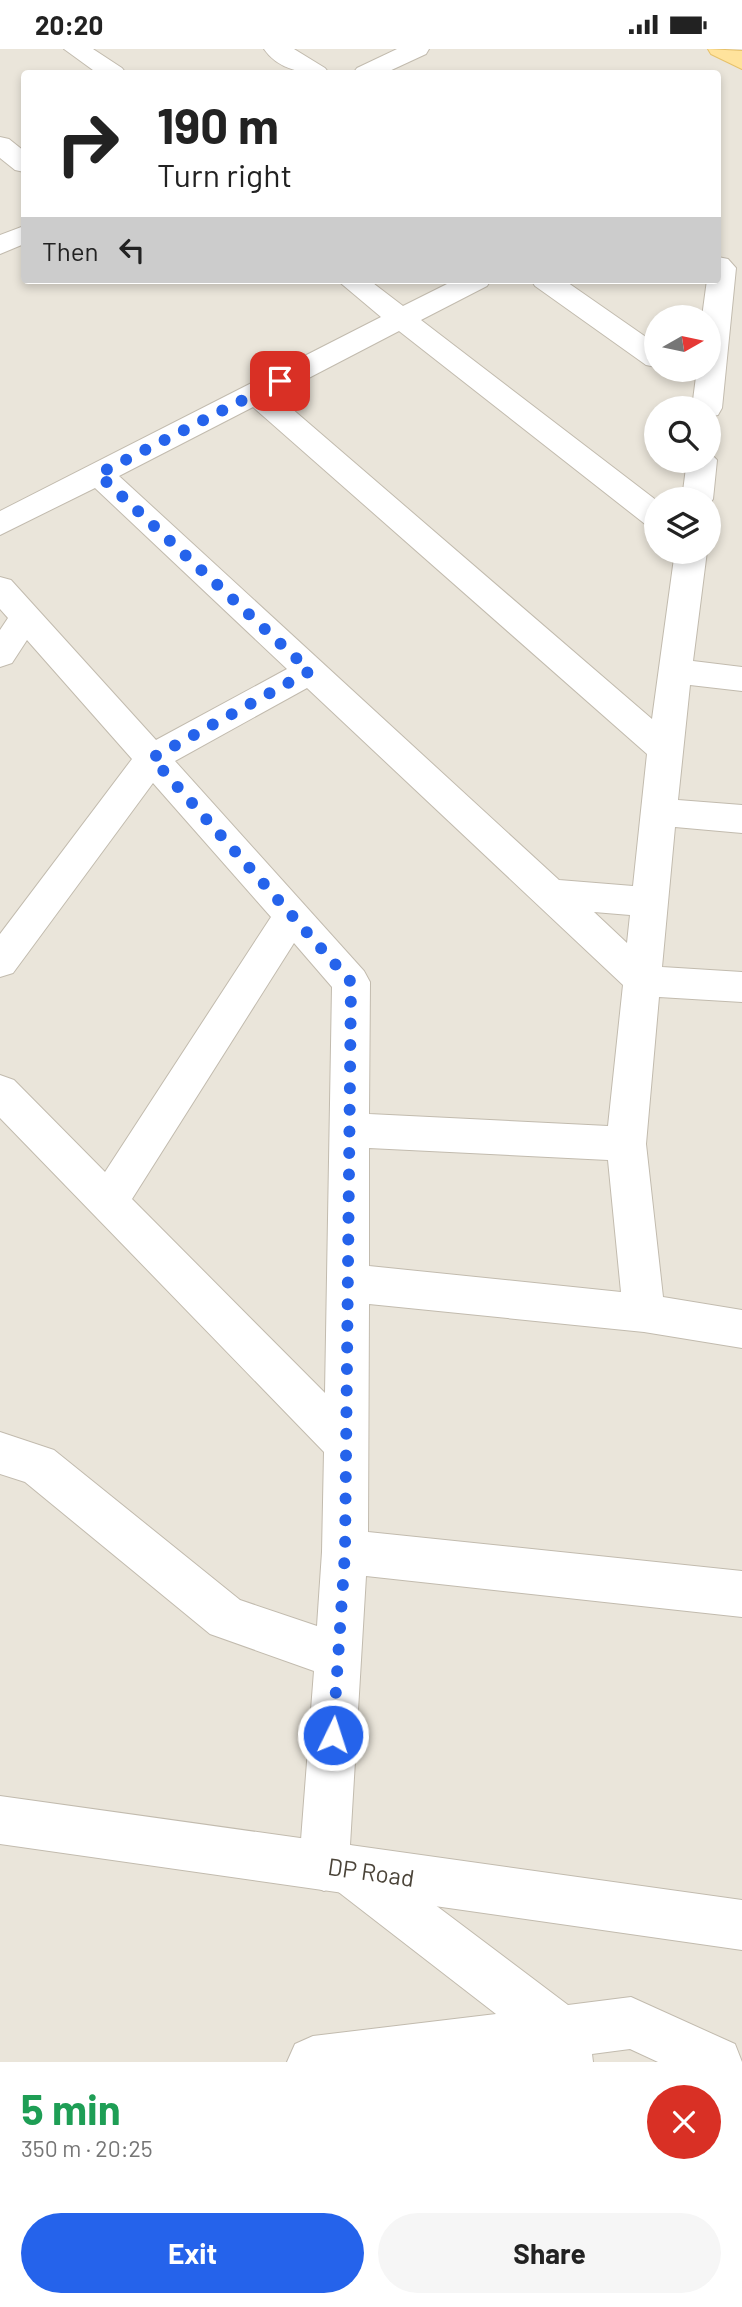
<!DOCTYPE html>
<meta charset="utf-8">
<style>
:root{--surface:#fff;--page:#f6f6f6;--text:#222;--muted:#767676;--accent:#2563eb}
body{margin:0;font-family:Barlow,sans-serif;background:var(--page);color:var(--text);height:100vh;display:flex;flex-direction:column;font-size:26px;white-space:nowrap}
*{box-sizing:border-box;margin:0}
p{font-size:23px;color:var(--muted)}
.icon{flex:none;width:38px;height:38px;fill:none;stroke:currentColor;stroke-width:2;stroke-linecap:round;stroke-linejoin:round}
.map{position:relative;height:2013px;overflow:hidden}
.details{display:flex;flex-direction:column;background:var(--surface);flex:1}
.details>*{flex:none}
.hud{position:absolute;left:21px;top:21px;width:700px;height:214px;border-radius:7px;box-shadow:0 4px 10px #0003;background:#fff;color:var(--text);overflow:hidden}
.needle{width:46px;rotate:81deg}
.fabs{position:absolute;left:644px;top:256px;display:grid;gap:14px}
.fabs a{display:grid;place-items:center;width:77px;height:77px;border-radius:50%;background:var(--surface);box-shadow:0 4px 10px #0003;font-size:35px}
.pin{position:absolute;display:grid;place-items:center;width:60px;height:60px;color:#fff;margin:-30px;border-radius:14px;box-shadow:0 4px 10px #0006}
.me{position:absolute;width:77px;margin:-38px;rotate:4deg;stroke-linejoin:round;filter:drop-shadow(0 0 5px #0008)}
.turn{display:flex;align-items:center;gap:24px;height:147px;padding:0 21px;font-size:32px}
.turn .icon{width:91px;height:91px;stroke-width:2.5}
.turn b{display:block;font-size:49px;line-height:60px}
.then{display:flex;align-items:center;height:66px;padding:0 21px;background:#0003;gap:14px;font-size:26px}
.round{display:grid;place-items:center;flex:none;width:74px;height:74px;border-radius:37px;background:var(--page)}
.headline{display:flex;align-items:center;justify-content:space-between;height:119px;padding:0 21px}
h1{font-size:42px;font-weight:700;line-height:52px;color:#1e9e55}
.button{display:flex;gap:14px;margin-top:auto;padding:14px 21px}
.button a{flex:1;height:80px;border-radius:42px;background:var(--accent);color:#fff;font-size:28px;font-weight:700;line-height:80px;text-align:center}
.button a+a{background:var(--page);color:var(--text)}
.status{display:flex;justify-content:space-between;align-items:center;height:49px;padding:0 35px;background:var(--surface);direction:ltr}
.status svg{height:19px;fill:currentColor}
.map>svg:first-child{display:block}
.residential{fill:#eae5da;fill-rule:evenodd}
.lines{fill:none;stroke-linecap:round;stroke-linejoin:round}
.minor-casing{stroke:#c2bbae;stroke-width:2}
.tertiary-casing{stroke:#c2bbae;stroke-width:2}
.primary-casing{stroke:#e6c16a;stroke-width:2}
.minor{fill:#fff;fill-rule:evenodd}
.tertiary{fill:#fff;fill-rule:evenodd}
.primary{fill:#ffe39c;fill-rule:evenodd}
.route{stroke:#2563eb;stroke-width:12;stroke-dasharray:0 21.6}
.labels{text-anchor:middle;stroke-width:7;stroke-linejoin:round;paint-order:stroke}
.near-street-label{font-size:24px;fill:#4b4439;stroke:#fff}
</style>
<div class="status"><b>20:20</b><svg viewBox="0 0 49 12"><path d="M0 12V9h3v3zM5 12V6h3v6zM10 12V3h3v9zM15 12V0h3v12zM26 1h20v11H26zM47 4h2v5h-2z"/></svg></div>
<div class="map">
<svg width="742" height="2013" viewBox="0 0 742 2013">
<rect width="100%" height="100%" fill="#f6f3ec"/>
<path class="residential" d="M 0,0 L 742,0 L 742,2013 L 0,2013 ZM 24,24 L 718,24 L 718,231 L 24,231 ZM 656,268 L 709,268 L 709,320 L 656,320 ZM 656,359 L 709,359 L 709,411 L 656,411 ZM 656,450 L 709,450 L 709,502 L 656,502 Z"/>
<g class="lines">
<defs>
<path id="minor" d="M 64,0 L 93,0 L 122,19 L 126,24 L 97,24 Z
M 264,0 L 294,0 L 325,19 L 329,24 C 306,26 278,21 264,0 Z
M 397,0 L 429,0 L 426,5 L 385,24 L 353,24 L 357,19 Z
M 0,88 L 9,90 L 24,102 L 24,123 L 15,121 L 0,109 Z
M 24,177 L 24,195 L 0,205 L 0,186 Z
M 718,208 L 728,210 L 736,219 L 722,359 L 718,366 L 709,368 L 709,359 L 692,359 L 697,320 L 709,320 L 709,268 L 702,268 L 707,231 L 718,231 Z
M 337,231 L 369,231 L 403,257 L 455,231 L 491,231 L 487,237 L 421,271 L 656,451 L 656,478 L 645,475 L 399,282 L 276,346 L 652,670 L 675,502 L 707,502 L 693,612 L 742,618 L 742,642 L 690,636 L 678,751 L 742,756 L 742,784 L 675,778 L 662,918 L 742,923 L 742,953 L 659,948 L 646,1095 L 663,1248 L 742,1261 L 742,1299 L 644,1283 L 369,1255 L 368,1483 L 742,1522 L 742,1568 L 366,1527 L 350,1796 L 365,1803 L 568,1956 L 631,1948 L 735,1995 L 742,2013 L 658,2013 L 630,2000 L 592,2005 L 593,2013 L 287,2013 L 295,1995 L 313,1987 L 496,1965 L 332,1838 L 324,1842 L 307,1834 L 299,1817 L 314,1622 L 210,1585 L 25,1433 L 0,1425 L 0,1383 L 54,1401 L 240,1551 L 317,1577 L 322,1503 L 324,1403 L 0,1069 L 0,1026 L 14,1031 L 105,1123 L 271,868 L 153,734 L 13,924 L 0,928 L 0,885 L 132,710 L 27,591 L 12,614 L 0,618 L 0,581 L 8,569 L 0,560 L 0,528 L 11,531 L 156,691 L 287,620 L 95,439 L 0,486 L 0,462 L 381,268 ZM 253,358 L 647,705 L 633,837 L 559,831 L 119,427 ZM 307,639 L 623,936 L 608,1077 L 369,1065 L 370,933 L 364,922 L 175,712 ZM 594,863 L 630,866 L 627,894 ZM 294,894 L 332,938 L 325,1344 L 132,1150 ZM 369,1099 L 608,1111 L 621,1243 L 369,1217 Z
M 531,231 L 564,231 L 656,295 L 656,318 L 646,316 L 535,237 Z
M 709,403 L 717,411 L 713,450 L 709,456 L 709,450 L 682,450 L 687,411 L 709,411 Z"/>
<path id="tertiary" d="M 0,1747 L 742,1851 L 742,1901 L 0,1795 Z"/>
<path id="primary" d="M 708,0 L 742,2 L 742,20 L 711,5 Z"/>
</defs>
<use href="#minor" class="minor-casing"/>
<use href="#tertiary" class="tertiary-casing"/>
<use href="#primary" class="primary-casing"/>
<use href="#minor" class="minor"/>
<use href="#tertiary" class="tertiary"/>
<use href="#primary" class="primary"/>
</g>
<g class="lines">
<path class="route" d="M 280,332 L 98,425 L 310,622 L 152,709 L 351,933 L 345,1503 L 333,1686"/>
</g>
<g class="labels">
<g class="near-street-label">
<text transform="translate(371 1824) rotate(8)" y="8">DP Road</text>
</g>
</g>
</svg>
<div class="fabs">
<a><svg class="needle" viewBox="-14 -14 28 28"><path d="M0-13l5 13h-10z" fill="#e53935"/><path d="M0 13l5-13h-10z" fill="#767676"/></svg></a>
<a><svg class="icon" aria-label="search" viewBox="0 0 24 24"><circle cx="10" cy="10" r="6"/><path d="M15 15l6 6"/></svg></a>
<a><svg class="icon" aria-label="layers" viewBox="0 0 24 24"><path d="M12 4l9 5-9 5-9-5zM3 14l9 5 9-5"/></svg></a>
</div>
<div class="pin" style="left:280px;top:332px;background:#d93025"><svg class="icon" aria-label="arrive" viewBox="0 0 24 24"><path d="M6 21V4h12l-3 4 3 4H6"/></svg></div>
<svg class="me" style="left:333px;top:1686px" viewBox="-20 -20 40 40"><circle r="17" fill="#2563eb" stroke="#fff" stroke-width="3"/><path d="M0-11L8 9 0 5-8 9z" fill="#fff"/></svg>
<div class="hud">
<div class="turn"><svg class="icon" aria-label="right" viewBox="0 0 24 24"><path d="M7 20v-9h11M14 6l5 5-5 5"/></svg><div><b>190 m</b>Turn right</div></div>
<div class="then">Then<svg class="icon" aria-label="left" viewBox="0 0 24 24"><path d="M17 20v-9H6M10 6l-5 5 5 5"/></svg></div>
</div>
</div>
<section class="details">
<div class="headline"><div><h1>5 min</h1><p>350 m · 20:25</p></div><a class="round" style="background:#d93025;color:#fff"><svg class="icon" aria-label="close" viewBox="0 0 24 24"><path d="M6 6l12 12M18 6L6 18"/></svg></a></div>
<div class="button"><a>Exit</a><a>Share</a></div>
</section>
